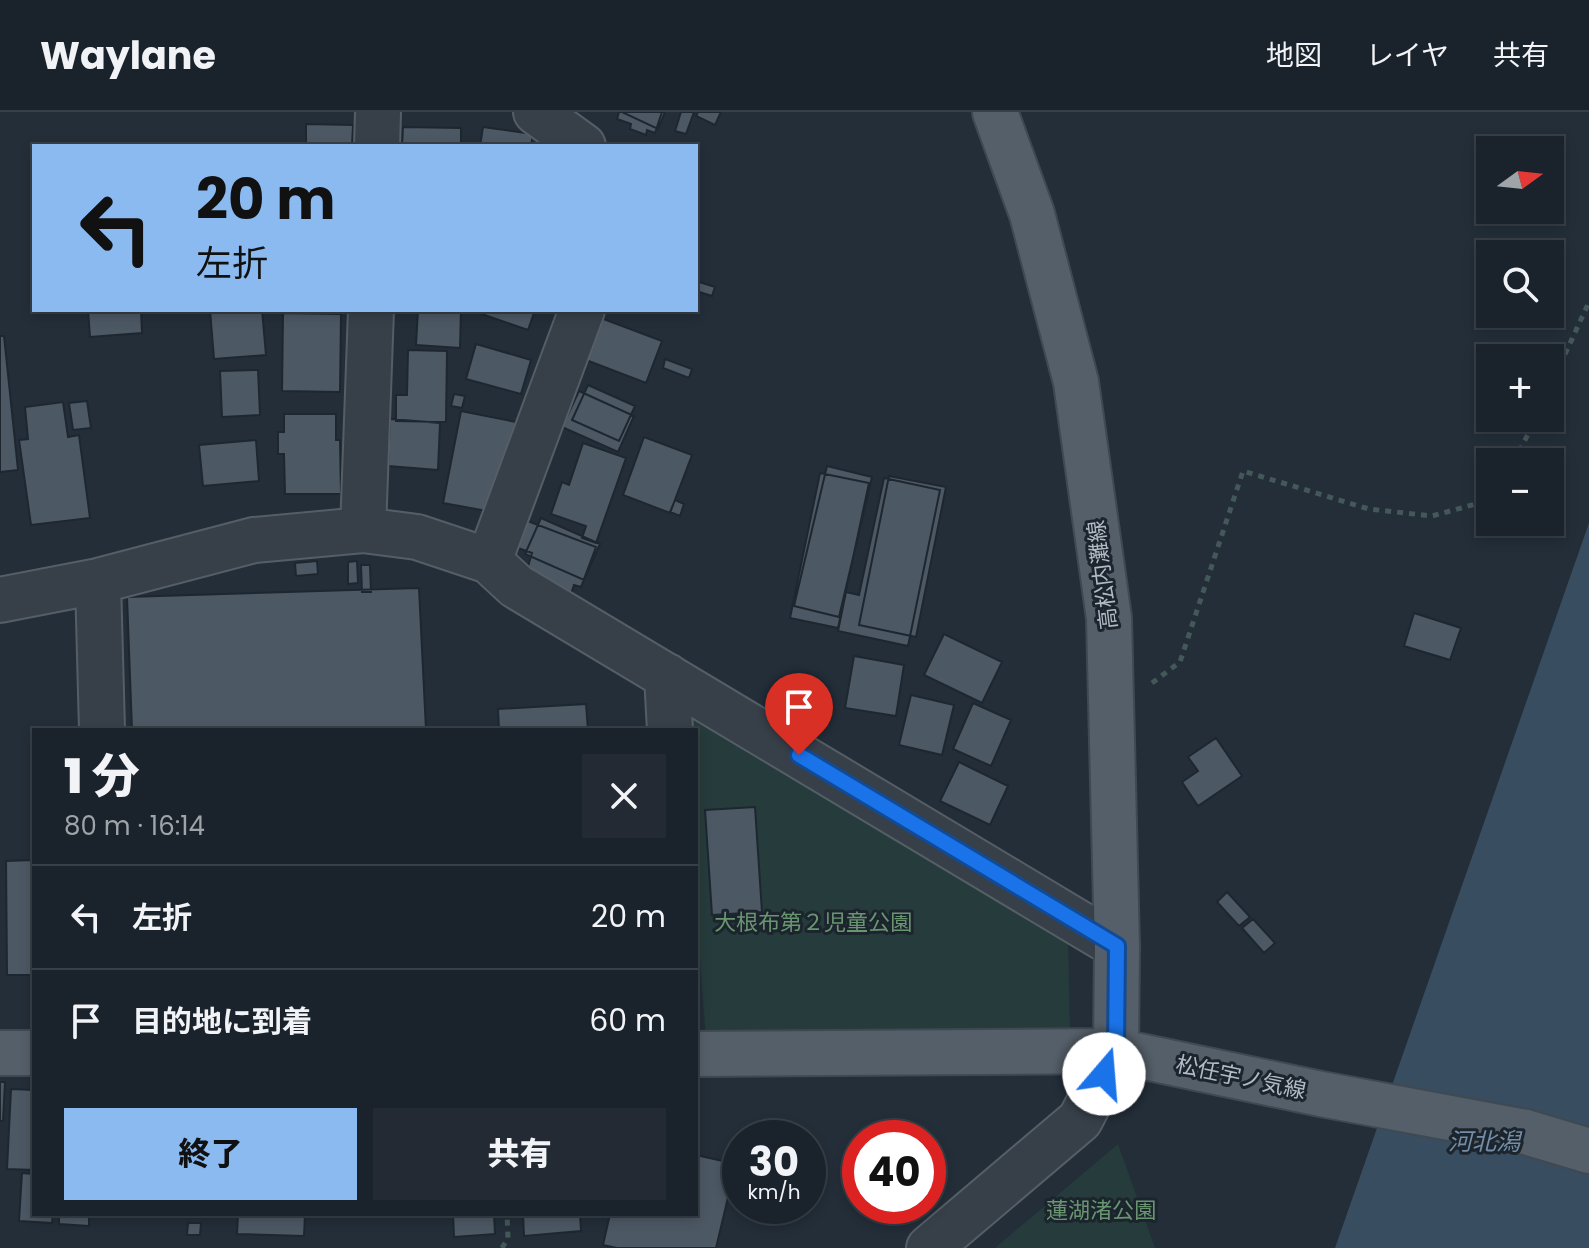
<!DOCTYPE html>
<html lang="ja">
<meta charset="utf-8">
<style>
:root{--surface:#1a222b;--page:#232a33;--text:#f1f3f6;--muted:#9fa4a9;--line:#383f47;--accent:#8bbaf1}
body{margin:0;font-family:Poppins,"Noto Sans JP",sans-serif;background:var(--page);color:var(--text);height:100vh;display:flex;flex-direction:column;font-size:30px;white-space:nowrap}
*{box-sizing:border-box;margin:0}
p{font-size:26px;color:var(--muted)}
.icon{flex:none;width:44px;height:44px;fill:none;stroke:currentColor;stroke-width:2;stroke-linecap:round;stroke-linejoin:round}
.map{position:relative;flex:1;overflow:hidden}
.side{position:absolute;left:32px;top:616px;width:666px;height:488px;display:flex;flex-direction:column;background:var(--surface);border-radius:0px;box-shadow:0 4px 12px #0003,0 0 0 2px var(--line)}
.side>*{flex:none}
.hud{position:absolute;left:32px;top:32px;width:666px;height:168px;border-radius:0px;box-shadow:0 4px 12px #0003,0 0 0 2px var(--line);background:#8bbaf1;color:#111;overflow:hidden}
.needle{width:52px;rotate:75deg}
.tools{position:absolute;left:1476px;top:24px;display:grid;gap:16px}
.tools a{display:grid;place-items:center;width:88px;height:88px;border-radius:0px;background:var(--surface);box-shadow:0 4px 12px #0003,0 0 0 2px var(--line);font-size:40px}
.speed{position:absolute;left:722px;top:1008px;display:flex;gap:16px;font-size:40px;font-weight:700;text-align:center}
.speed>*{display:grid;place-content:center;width:104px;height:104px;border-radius:50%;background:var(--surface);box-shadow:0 4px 12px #0003,0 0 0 2px var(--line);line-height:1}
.speed small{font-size:20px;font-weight:400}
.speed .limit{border:12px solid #d22;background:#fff;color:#111}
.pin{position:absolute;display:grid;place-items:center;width:68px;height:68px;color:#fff;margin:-82px -34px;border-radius:50% 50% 50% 0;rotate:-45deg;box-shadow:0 0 8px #0007}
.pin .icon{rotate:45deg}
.me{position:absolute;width:88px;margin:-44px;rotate:18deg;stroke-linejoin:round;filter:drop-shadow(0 0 6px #0008)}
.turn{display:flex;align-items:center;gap:28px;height:168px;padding:0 32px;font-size:36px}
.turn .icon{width:104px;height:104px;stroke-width:2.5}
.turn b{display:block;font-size:56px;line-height:68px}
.round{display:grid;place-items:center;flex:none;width:84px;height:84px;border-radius:0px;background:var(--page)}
.summary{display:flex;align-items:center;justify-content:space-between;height:136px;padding:0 32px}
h1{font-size:48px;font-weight:800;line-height:60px}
.action{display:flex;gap:16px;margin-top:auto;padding:16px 32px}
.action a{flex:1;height:92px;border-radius:0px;background:var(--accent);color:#111;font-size:32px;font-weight:800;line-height:92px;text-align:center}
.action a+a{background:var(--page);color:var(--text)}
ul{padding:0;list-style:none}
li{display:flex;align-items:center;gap:24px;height:104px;padding:0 32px;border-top:2px solid var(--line)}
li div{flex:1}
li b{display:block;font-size:30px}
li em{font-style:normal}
header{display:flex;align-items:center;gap:48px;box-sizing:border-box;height:112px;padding:0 40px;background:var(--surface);border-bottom:2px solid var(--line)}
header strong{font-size:38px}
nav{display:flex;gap:44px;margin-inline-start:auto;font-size:28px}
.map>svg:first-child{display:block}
.green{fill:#263b3b}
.water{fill:#394d61}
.building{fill:#4c5864;stroke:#1e2730;stroke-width:2}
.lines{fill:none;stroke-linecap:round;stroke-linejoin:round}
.minor-casing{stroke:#555e67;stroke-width:48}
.major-casing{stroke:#404952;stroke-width:48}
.path{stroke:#455859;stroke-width:5;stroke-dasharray:6 6;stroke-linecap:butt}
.minor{stroke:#374049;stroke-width:44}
.major{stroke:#555f69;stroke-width:44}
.route-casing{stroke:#114b97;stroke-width:20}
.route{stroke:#1a73e8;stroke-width:14}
.labels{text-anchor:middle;stroke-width:6;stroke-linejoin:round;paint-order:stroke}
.street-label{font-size:22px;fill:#b2bbc5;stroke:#1c252e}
.park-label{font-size:22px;fill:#6a9571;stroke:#1c252e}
.water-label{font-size:24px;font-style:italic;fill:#748ea7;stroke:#1c252e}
</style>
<header>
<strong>Waylane</strong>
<nav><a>地図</a><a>レイヤ</a><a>共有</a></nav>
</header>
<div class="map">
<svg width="1589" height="1136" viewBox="0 0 1589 1136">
<rect width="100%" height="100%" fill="#232e39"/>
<path class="green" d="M 681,596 L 1068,829 L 1070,916 L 706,928 L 696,794 L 696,618 L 683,618 Z
M 1118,1032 L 1155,1136 L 995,1136 Z"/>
<path class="water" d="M 1589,411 L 1589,1136 L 1335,1136 Z"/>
<path class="building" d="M 619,0 L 662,0 L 655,21 L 647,18 L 646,23 L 630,17 L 631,12 L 617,7 Z
M 622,0 L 665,0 L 658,17 Z
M 681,0 L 694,0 L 686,22 L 675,19 Z
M 698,0 L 721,0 L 715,13 L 696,4 Z
M 306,12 L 353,13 L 352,34 L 306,34 Z
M 403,15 L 461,16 L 461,34 L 402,34 Z
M 483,15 L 533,22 L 531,34 L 480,34 Z
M 696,169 L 715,175 L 712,184 L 696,179 Z
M 88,198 L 141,198 L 142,221 L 90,225 Z
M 210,198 L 262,198 L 266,243 L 214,247 Z
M 418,198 L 461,198 L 460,236 L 416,233 Z
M 477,198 L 535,198 L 528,218 L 476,200 Z
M 283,201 L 341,202 L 340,280 L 282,279 Z
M 601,206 L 662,229 L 646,271 L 586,248 Z
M 0,224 L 4,224 L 18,358 L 0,360 Z
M 476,232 L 531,248 L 521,282 L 466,267 Z
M 408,238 L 447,239 L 446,310 L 396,309 L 396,283 L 407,283 Z
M 665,247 L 692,257 L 689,266 L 663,256 Z
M 258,258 L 260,303 L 222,305 L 220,259 Z
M 588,273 L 635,294 L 619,329 L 572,308 Z
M 579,279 L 634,304 L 618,340 L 562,315 Z
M 454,282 L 465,284 L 462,296 L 451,294 Z
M 87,289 L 91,316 L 73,318 L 69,291 Z
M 63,290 L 68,325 L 79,323 L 90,406 L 31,413 L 19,328 L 28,327 L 25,295 Z
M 461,299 L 516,310 L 498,401 L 443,391 Z
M 284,302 L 336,302 L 336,328 L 340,328 L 341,382 L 285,382 L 284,342 L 278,342 L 278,320 L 284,320 Z
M 390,307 L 440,311 L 438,358 L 388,354 Z
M 644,325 L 692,343 L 670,401 L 623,383 Z
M 256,328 L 259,369 L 203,374 L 199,333 Z
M 583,331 L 626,346 L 596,431 L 582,426 L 586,414 L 551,402 L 562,370 L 569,373 Z
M 827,354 L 872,365 L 839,505 L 794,494 Z
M 820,361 L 869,371 L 838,516 L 790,506 Z
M 889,364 L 946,375 L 916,525 L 859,513 Z
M 884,366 L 940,378 L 908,534 L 838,519 L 846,480 L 859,483 Z
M 675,388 L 684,392 L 680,404 L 670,400 Z
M 541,406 L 600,432 L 584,468 L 525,442 Z
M 525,408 L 596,435 L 581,475 L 574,473 L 570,485 L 527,458 L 532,441 L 515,435 Z
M 317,449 L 318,462 L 296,464 L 295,451 Z
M 357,449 L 358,471 L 348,472 L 348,450 Z
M 361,453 L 370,453 L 371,480 L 362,480 Z
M 419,476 L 426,618 L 132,618 L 127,485 Z
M 1414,501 L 1461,516 L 1450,548 L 1404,534 Z
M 944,522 L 1002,550 L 982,591 L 924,563 Z
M 854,544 L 904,553 L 896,604 L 845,596 Z
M 911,583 L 954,593 L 942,643 L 899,633 Z
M 973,591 L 1011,608 L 991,654 L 953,637 Z
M 586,592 L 588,618 L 499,618 L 498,597 Z
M 1216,626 L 1242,664 L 1198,694 L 1182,670 L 1198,659 L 1188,645 Z
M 959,650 L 1008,674 L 990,713 L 940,689 Z
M 755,695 L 762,800 L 712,803 L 705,698 Z
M 34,748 L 34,863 L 7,863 L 6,749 Z
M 1227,780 L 1250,805 L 1239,814 L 1217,790 Z
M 1253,807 L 1275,831 L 1264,841 L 1242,816 Z
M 0,970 L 5,970 L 3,1009 L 0,1009 Z
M 11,977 L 34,978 L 34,1058 L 7,1057 Z
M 696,1043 L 736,1052 L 716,1136 L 617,1136 L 603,1133 L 610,1102 L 696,1102 Z
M 22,1061 L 34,1062 L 34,1102 L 53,1102 L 52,1111 L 19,1109 Z
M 59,1102 L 89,1102 L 89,1114 L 59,1112 Z
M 238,1102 L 305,1102 L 304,1124 L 237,1122 Z
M 453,1102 L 494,1102 L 495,1122 L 454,1125 Z
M 523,1102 L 580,1102 L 581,1119 L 524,1124 Z
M 188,1111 L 201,1111 L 200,1123 L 187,1123 Z"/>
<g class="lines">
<defs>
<path id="minor" d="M 536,0 L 583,34
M 377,34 L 378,0
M 363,418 L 371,198
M 489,449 L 582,198
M 98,469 L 102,618
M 0,488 L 98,469 L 254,428 L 363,418 L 417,425 L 489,449 L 516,474 L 1117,834
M 667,564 L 670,618
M 929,1136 L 1080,1008 L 1116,939"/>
<path id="major" d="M 995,0 L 1032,102 L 1076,270 L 1109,506 L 1117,834 L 1116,939
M 0,941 L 34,941
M 696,942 L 1116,939 L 1321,982 L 1526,1020 L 1589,1039"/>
</defs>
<use href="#minor" class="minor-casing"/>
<use href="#major" class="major-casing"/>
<path class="path" d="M 1550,275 L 1589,190
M 1514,350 L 1536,306
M 1152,571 L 1180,550 L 1243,359 L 1369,397 L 1432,404 L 1490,388
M 502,1136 L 508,1126 L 507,1102"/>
<use href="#minor" class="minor"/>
<use href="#major" class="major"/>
</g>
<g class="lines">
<defs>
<path id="route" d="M 799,643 L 1117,834 L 1116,939 L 1104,962"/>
</defs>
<use href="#route" class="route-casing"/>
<use href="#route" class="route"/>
</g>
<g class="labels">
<g class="street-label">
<text transform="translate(1102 463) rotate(-97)" y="8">高松内灘線</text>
<text transform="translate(1241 965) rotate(12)" y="8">松任宇ノ気線</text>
</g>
<g class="park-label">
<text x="813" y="818">大根布第２児童公園</text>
<text x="1101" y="1106">蓮湖渚公園</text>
</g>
<g class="water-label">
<text x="1484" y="1038">河北潟</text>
</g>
</g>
</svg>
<div class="tools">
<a><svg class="needle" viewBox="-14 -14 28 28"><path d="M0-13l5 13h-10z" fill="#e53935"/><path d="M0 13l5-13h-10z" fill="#9fa4a9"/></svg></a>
<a><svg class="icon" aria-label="search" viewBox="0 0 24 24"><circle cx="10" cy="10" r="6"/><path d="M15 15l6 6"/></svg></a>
<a>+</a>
<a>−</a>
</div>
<div class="speed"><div>30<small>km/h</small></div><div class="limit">40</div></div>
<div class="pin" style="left:799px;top:643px;background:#d93025"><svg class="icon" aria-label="arrive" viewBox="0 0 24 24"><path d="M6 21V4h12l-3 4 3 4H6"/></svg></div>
<svg class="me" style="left:1104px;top:962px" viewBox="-20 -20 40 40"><circle r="19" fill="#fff"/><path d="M0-13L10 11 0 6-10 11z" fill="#1a73e8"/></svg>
<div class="hud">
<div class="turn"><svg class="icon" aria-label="left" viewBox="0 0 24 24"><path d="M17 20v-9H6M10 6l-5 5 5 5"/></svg><div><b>20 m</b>左折</div></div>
</div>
<section class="side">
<div class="summary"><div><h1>1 分</h1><p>80 m · 16:14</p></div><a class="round"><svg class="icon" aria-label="close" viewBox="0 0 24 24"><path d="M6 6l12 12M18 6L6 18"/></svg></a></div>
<ul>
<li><svg class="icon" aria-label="left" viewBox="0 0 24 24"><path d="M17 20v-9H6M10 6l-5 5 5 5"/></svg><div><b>左折</b></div><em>20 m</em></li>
<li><svg class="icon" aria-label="arrive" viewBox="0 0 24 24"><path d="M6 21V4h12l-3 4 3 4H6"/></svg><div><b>目的地に到着</b></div><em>60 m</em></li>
</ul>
<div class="action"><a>終了</a><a>共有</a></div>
</section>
</div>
